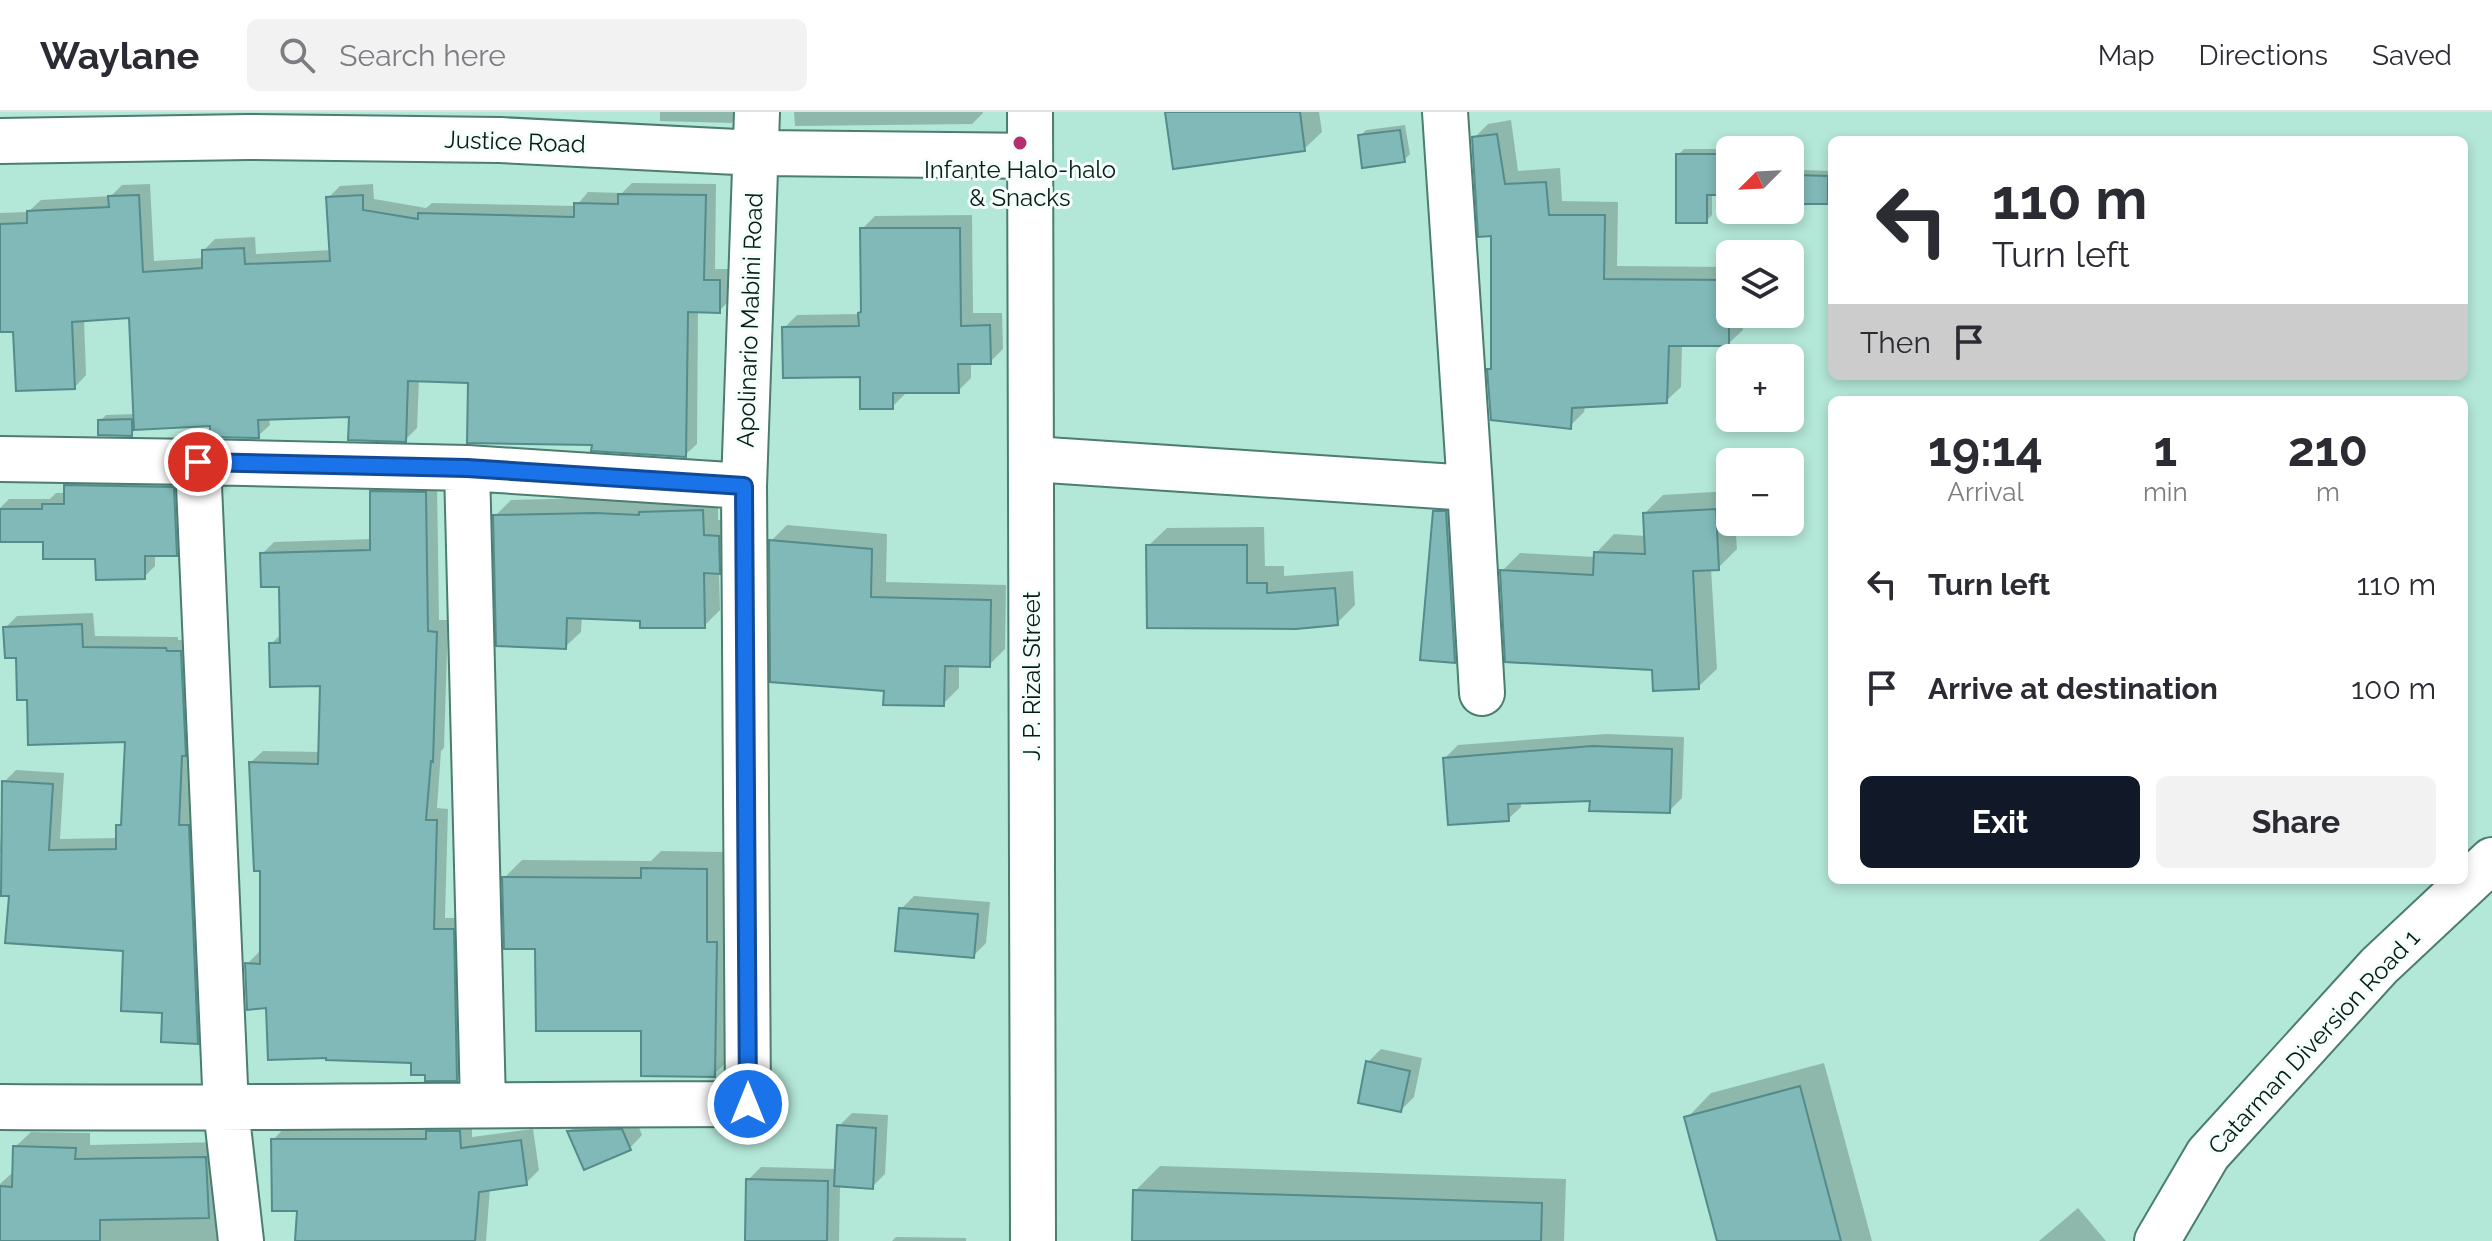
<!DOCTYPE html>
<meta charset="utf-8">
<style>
:root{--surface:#fff;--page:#f2f2f3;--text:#2b2b33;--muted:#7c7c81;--line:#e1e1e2;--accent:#111827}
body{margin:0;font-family:Raleway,sans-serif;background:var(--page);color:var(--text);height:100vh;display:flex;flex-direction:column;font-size:30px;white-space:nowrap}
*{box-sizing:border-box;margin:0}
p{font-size:26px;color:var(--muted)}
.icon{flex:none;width:44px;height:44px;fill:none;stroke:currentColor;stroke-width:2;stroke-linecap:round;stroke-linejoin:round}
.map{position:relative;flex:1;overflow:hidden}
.drawer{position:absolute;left:1828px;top:284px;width:640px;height:488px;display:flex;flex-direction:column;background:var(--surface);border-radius:12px;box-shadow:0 4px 12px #0003}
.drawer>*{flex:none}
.hud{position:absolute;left:1828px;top:24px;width:640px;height:244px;border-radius:12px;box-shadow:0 4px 12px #0003;background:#fff;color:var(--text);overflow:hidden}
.needle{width:52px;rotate:246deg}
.buttons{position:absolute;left:1716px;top:24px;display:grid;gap:16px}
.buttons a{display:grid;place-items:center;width:88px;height:88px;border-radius:12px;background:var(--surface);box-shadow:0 4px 12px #0003;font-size:40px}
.pin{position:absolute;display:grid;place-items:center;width:68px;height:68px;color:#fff;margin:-34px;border:4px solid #fff;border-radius:50%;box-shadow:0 2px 8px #0007}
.me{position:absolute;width:88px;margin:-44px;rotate:0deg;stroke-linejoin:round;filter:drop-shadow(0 0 6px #0008)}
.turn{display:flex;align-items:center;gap:28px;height:168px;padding:0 32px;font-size:36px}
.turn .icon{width:104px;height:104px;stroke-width:2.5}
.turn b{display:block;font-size:56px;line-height:68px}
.then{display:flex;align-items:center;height:76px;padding:0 32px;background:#0003;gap:16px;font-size:30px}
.eta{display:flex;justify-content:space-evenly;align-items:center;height:136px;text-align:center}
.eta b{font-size:48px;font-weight:700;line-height:56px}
.primary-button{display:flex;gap:16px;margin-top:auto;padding:16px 32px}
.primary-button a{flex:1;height:92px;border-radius:12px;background:var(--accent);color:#fff;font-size:32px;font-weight:700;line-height:92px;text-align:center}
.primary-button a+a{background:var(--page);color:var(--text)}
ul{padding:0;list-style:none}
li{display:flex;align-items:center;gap:24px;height:104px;padding:0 32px}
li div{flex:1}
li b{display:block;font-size:30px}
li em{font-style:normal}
header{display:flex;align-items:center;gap:48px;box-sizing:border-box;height:112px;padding:0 40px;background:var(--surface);border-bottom:2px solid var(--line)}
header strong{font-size:38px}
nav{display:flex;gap:44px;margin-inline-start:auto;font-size:28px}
.search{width:560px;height:72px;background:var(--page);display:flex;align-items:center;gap:20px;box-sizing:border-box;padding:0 28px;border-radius:12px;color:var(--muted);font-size:30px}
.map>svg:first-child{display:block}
.shadow{fill:#0003}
.building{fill:#81b8b8;stroke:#548b8b;stroke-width:2}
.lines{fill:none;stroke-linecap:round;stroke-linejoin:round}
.minor-casing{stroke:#4b7d70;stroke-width:48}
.tertiary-casing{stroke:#4b7d70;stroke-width:48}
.primary-casing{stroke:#4b7d70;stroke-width:48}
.minor{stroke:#fff;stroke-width:44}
.tertiary{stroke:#fff;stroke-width:44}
.primary{stroke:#fff;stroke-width:44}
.route-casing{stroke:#114b97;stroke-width:20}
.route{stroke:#1a73e8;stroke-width:14}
.poi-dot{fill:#b52e70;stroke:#f4fefb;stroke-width:3}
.labels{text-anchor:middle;stroke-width:6;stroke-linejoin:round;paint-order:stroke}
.street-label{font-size:24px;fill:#081c17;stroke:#f4fefb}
.poi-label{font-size:24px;fill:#081c17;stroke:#f4fefb}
</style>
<header>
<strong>Waylane</strong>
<div class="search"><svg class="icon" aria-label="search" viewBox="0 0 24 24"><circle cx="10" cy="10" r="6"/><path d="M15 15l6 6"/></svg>Search here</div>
<nav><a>Map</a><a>Directions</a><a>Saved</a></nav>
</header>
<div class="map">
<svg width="2492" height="1129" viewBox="0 0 2492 1129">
<rect width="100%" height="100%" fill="#b3e7d8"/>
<path class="shadow" d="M 660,0 L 742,0 L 731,11 L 660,9 Z
M 794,0 L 983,0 L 983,1 L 972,12 L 795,14 Z
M 1167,0 L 1319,0 L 1322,20 L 1304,37 Z
M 1511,8 L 1518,59 L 1560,56 L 1562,89 L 1618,90 L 1617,154 L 1730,155 L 1730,202 L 1743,202 L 1743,218 L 1728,232 L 1682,232 L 1681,275 L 1666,289 L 1585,294 L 1584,300 L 1570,314 L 1489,258 L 1493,254 L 1493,122 L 1474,26 L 1488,12 Z
M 1405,13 L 1410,42 L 1404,48 L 1360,24 L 1366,18 Z
M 1684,37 L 1761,37 L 1761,38 L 1730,38 L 1730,81 L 1712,81 L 1712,103 L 1706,109 L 1678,43 Z
M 1804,58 L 1832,59 L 1832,85 L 1827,90 L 1798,64 Z
M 632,71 L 716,72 L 715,157 L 731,157 L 731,187 L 719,199 L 698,198 L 697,332 L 685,343 L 594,331 L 470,269 L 419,268 L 417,316 L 405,328 L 351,303 L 269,306 L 270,313 L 258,324 L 212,311 L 138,315 L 131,322 L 100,309 L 106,303 L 136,302 L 131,204 L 84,207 L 86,263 L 75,275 L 15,218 L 0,218 L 0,101 L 28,100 L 41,88 L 111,84 L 122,73 L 150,72 L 154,149 L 204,146 L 204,138 L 215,127 L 255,125 L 256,142 L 331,138 L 328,86 L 340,74 L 373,72 L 374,87 L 426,96 L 432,91 L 576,94 L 588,80 L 622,81 Z
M 972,103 L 973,201 L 1002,201 L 1003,237 L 990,250 L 971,250 L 971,266 L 958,279 L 905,279 L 905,282 L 892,295 L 862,263 L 784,216 L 797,203 L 860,202 L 863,198 L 862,117 L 875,104 Z
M 77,362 L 185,364 L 188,430 L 176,442 L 155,442 L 155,454 L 144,465 L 97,445 L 44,428 L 0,428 L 0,396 L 9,387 L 50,387 L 56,381 L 66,381 L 66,374 Z
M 384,368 L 437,369 L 439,508 L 448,508 L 444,636 L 441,639 L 437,696 L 448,697 L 445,806 L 465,806 L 468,955 L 457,967 L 427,961 L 413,949 L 268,894 L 247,852 L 259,840 L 262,840 L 262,757 L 251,650 L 263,639 L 320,640 L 322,572 L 271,532 L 282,521 L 281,473 L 262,442 L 274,430 L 372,427 L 372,380 Z
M 1730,379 L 1730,410 L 1735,410 L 1737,437 L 1718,456 L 1711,456 L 1717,557 L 1698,575 L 1654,556 L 1502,459 L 1520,441 L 1595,445 L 1596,441 L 1614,422 L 1646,424 L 1645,401 L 1663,383 Z
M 718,383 L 718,408 L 734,409 L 734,445 L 719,460 L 720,498 L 704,514 L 642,507 L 582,504 L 581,520 L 565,535 L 495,404 L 511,388 Z
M 1448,387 L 1467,537 L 1454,549 L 1435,400 Z
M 787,413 L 887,422 L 886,470 L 1006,473 L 1005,537 L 989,553 L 959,552 L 959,576 L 943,592 L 886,577 L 771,429 Z
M 1264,415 L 1265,454 L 1284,454 L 1284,464 L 1353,459 L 1355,493 L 1337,511 L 1148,434 L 1167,416 Z
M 93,501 L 95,524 L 178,525 L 178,528 L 192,528 L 190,702 L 200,702 L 209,918 L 197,930 L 164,899 L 126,837 L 11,782 L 3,741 L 0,741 L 4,670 L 16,658 L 64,661 L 60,727 L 118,726 L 118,714 L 123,709 L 127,628 L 29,586 L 18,543 L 5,516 L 17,504 Z
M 1606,622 L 1684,625 L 1682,686 L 1669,699 L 1592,687 L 1521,690 L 1521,695 L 1508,707 L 1445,646 L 1458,633 Z
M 661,739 L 724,740 L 724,813 L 733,813 L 732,945 L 714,962 L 643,917 L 537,835 L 504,766 L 522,748 L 651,749 Z
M 914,784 L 990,790 L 986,831 L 973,844 L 901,797 Z
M 1381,937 L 1422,946 L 1414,985 L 1401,998 L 1368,950 Z
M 1824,951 L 1872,1129 L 1719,1129 L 1687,1006 L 1711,981 Z
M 852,1001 L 888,1003 L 885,1062 L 872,1075 L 840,1073 L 839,1129 L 747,1129 L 748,1068 L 761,1055 L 837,1057 L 839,1014 Z
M 635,1005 L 642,1023 L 630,1036 L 569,1020 L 582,1007 Z
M 472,1007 L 472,1025 L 533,1017 L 539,1058 L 526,1071 L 490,1076 L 486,1129 L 297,1129 L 299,1097 L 273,1028 L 285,1015 Z
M 31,1020 L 90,1021 L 90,1033 L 221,1030 L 223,1129 L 0,1129 L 0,1072 L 13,1060 L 15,1035 Z
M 1160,1054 L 1566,1067 L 1564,1129 L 1134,1129 L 1135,1079 Z
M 2078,1096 L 2106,1129 L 2039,1129 Z
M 896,1125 L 966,1126 L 966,1129 L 892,1129 Z"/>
<path class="building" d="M 1165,0 L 1300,0 L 1305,39 L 1173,57 Z
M 1400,18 L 1405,50 L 1362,56 L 1358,23 Z
M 1497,22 L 1505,72 L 1546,70 L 1549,103 L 1605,103 L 1604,167 L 1729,168 L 1729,234 L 1669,234 L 1667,291 L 1572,296 L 1571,317 L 1491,308 L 1487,257 L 1491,257 L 1491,124 L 1478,125 L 1472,25 Z
M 1676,42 L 1730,42 L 1730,83 L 1707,83 L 1707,111 L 1676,111 Z
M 1796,63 L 1828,64 L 1828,92 L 1796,92 Z
M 618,82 L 706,83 L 704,168 L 720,168 L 720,201 L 688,200 L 686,345 L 591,339 L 592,333 L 467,331 L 468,271 L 408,269 L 406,330 L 348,328 L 349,305 L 258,308 L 259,326 L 210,325 L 210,314 L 134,318 L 129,206 L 72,210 L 75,277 L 16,279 L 13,220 L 0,220 L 0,112 L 27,111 L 27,99 L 109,95 L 108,84 L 139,83 L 143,160 L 202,156 L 202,138 L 244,136 L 245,152 L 330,149 L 326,85 L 363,83 L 363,98 L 418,107 L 418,101 L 574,105 L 574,91 L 618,92 Z
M 860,116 L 960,116 L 961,214 L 990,213 L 991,252 L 958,252 L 959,281 L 893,281 L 893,297 L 860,297 L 860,265 L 783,266 L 782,215 L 859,214 L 858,201 L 861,200 Z
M 132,307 L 132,324 L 98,323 L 98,308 Z
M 64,373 L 174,375 L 177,444 L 145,444 L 145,467 L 96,468 L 95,447 L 43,447 L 43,430 L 0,430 L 0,397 L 42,397 L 42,392 L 64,392 Z
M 370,379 L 426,380 L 428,519 L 437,520 L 433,650 L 431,649 L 426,708 L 437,708 L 434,817 L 454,817 L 457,969 L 425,969 L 425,963 L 411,963 L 411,951 L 326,948 L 326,946 L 268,948 L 266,896 L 247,898 L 245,851 L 260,852 L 260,759 L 254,759 L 249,650 L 318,652 L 320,574 L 270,575 L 269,531 L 280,531 L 279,475 L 261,475 L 260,441 L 370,438 Z
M 1716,397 L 1719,458 L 1693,459 L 1699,577 L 1653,579 L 1652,558 L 1505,550 L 1500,458 L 1593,463 L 1594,440 L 1645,442 L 1643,401 Z
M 703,398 L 704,423 L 719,424 L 720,462 L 704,461 L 705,516 L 640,516 L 640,509 L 567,506 L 566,537 L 496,534 L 493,403 L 595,401 L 639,403 L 639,400 Z
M 1433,399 L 1446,399 L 1455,551 L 1420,548 Z
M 769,428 L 872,437 L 871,485 L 991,488 L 990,555 L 945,554 L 944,594 L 883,593 L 884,579 L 770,570 Z
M 1146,433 L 1247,433 L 1247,471 L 1267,471 L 1267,481 L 1335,476 L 1338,513 L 1296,517 L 1147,516 Z
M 82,512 L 83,535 L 166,536 L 167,539 L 181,539 L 186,644 L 182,644 L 179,713 L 189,713 L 198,932 L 161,930 L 162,901 L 121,899 L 123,839 L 5,831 L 9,784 L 1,784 L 2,669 L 53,672 L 49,738 L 116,737 L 116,713 L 121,713 L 125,630 L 28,633 L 27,588 L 17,588 L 16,546 L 5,546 L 3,515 Z
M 1592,634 L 1672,637 L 1670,701 L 1589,699 L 1590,689 L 1508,692 L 1509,709 L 1448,713 L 1443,646 Z
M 641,756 L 707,757 L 707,830 L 717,830 L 715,965 L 641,964 L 641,919 L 536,919 L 535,837 L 504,837 L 502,765 L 641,766 Z
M 899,796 L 978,802 L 974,846 L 895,839 Z
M 1366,949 L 1410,959 L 1401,1000 L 1358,991 Z
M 1800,974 L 1841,1129 L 1717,1129 L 1684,1005 Z
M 837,1013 L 876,1016 L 873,1077 L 834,1074 Z
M 622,1017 L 631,1038 L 584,1058 L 567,1019 Z
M 426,1019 L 460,1019 L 461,1036 L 521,1028 L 527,1073 L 479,1080 L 475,1129 L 295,1129 L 297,1099 L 272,1099 L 271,1027 L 426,1027 Z
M 13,1034 L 76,1036 L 75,1047 L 206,1045 L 209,1106 L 100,1108 L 100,1129 L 0,1129 L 0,1074 L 12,1075 Z
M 746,1067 L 828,1069 L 827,1129 L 745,1129 Z
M 1133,1078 L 1542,1091 L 1541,1129 L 1132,1129 Z"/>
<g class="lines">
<defs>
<path id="minor" d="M 1445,0 L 1470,376
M 0,29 L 248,25 L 500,28 L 757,41 L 1030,44
M 0,347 L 198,350 L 226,997 L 241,1129
M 1032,347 L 1470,376 L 1482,581
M 198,350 L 467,356 L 744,374
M 467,356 L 483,992
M 0,995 C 249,997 499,992 748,992 L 744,374 L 757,0"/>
<path id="tertiary" d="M 1030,0 L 1033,1129"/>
<path id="primary" d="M 2157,1129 L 2208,1042 L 2379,854 L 2492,748"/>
</defs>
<use href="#minor" class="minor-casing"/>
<use href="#tertiary" class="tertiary-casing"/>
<use href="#primary" class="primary-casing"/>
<use href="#minor" class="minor"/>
<use href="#tertiary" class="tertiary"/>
<use href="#primary" class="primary"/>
</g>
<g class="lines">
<defs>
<path id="route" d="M 198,350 L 467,356 L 744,374 L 748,992"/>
</defs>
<use href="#route" class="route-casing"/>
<use href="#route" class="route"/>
</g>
<circle class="poi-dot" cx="1020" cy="31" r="8"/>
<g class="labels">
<g class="street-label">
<text transform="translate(515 30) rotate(2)" y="8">Justice Road</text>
<text transform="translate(750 208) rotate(-88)" y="8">Apolinario Mabini Road</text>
<text transform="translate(1032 564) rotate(-90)" y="8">J. P. Rizal Street</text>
<text transform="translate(2314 930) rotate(-47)" y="8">Catarman Diversion Road 1</text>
</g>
<g class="poi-label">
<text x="1020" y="66">Infante Halo-halo<tspan x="1020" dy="28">&amp; Snacks</tspan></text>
</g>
</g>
</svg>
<div class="buttons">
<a><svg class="needle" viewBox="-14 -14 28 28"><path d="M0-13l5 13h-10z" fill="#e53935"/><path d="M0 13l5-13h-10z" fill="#7c7c81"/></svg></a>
<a><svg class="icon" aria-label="layers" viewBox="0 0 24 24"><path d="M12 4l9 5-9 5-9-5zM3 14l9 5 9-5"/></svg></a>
<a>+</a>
<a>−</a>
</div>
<div class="pin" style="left:198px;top:350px;background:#d93025"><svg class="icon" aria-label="arrive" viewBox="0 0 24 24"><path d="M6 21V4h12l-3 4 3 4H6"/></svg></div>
<svg class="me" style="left:748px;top:992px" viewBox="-20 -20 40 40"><circle r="17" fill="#1a73e8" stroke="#fff" stroke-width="3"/><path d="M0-11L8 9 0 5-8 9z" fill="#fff"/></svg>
<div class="hud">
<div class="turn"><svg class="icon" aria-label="left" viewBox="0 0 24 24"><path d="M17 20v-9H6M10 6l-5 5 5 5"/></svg><div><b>110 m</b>Turn left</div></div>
<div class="then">Then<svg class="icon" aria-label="arrive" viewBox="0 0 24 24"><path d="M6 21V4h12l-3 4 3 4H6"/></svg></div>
</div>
<section class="drawer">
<div class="eta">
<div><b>19:14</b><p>Arrival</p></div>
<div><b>1</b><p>min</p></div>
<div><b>210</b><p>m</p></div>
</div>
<ul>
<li><svg class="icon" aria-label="left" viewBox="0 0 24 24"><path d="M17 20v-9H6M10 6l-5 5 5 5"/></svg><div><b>Turn left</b></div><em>110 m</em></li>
<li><svg class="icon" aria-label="arrive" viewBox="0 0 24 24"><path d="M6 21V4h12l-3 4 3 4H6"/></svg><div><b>Arrive at destination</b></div><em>100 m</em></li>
</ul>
<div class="primary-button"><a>Exit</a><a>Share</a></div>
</section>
</div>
